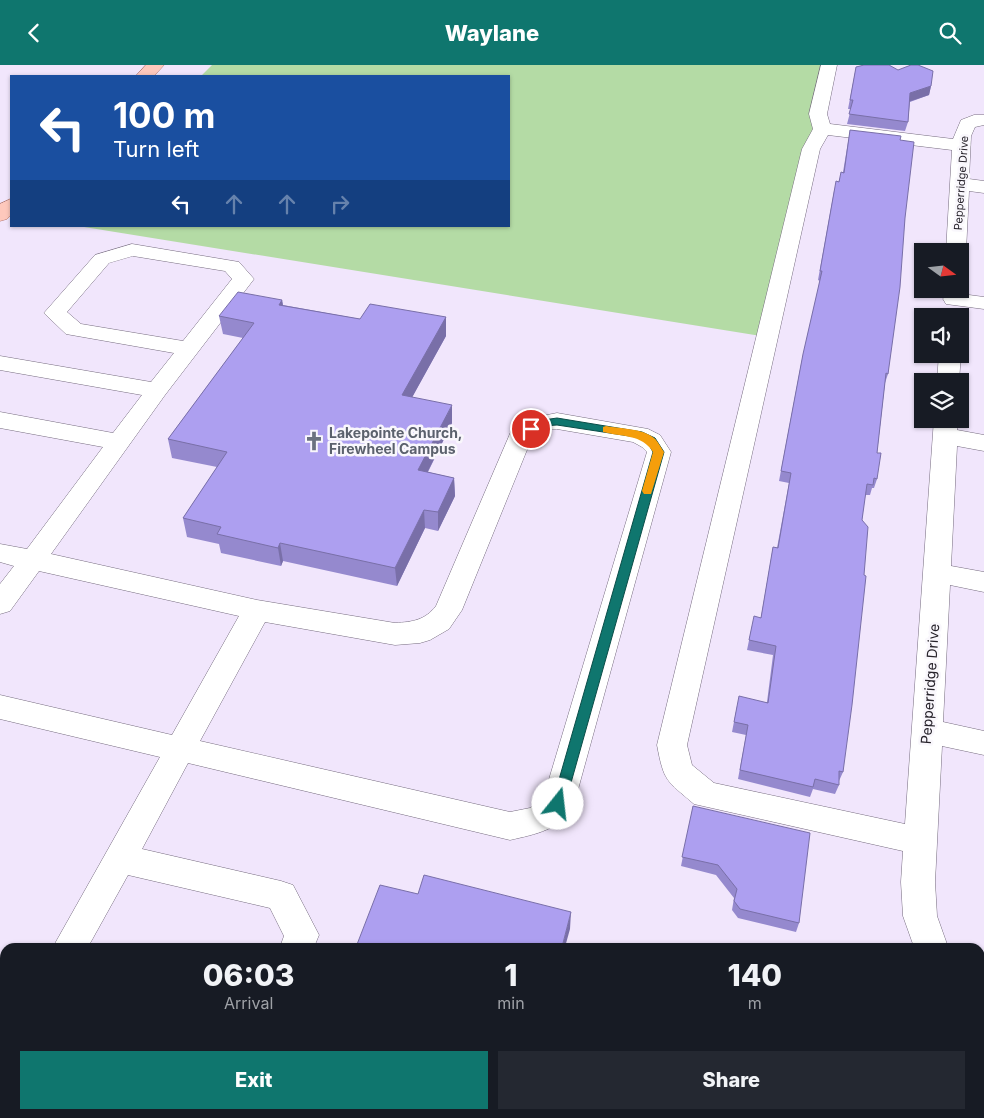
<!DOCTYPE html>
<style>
:root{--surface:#171b24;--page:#242831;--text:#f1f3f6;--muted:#9ea1a6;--accent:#0f766e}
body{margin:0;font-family:Inter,sans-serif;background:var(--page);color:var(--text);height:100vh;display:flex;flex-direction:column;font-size:19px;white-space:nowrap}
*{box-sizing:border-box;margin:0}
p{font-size:16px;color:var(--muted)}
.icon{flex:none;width:28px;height:28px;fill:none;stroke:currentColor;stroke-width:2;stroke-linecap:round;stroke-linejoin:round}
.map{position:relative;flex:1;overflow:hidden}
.sheet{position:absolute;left:0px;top:878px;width:985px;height:176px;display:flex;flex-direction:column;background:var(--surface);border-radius:15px 15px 0 0;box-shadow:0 1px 4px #0004}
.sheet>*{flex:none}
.banner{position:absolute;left:10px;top:10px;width:500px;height:152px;border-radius:0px;box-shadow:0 1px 4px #0004;background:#1a4fa0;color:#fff;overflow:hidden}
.needle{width:32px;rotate:105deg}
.tools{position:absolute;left:914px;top:178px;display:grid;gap:10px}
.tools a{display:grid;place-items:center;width:55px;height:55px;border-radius:0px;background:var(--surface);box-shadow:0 1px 4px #0004;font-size:25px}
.pin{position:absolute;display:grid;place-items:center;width:42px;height:42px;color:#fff;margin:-21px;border:2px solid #fff;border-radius:50%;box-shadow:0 1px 5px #0007}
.me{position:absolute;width:55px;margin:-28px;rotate:16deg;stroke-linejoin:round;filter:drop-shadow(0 0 4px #0008)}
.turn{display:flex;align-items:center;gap:18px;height:105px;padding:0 20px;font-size:22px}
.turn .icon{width:65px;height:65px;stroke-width:2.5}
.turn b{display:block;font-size:35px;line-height:42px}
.lanes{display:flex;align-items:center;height:48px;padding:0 20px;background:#0003;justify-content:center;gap:25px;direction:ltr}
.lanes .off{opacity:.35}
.eta{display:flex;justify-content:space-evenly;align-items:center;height:85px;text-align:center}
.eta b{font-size:30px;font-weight:800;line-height:35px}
.action{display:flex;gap:10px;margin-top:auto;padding:10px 20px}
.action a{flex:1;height:58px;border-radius:0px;background:var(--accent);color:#fff;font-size:20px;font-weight:800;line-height:58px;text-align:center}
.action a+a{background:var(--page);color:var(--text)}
header{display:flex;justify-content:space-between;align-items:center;height:65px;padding:0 20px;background:var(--accent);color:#fff;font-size:22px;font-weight:800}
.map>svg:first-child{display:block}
.green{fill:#b4dba5}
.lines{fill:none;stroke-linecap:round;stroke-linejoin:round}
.minor-casing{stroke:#766c7f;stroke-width:1}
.major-casing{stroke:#b3766d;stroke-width:1}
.minor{fill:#fff;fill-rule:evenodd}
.major{fill:#fec8bc;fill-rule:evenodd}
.wall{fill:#9589ce}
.shaded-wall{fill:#796fa8}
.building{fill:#ad9ff0;stroke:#796fa8}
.route{fill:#0f766e;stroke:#0a4d48}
.slow{fill:#f59e0b}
.labels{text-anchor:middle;stroke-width:5;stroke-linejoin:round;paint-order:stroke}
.far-street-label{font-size:11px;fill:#27232b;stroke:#f9f7fc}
.worship-label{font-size:14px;font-weight:bold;fill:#5b616d;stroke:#f9f7fc;text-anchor:start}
.street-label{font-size:14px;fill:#27232b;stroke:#f9f7fc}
</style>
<header><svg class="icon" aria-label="back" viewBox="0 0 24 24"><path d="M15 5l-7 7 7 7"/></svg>Waylane<svg class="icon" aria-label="search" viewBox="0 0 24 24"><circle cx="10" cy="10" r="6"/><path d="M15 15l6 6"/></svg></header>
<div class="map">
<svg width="984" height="1053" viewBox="0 0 984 1053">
<rect width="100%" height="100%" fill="#f1e6fc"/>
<path class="green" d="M 212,0 L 827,0 L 767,272 L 78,161 L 509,161 L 509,11 L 201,11 Z"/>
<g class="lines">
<defs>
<path id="minor" d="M 821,0 L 837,0 L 827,49 L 830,59 L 953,74 L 961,55 L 974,50 L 984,50 L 984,60 L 975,62 L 971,71 L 969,114 L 984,116 L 984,128 L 969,126 L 966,186 L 960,191 L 960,186 L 946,186 L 952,85 L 828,70 L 820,84 L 687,680 L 692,700 L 714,718 L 905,759 L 934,354 L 958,354 L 957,365 L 984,370 L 984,386 L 957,381 L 951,501 L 984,507 L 984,527 L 950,520 L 943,657 L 984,666 L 984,690 L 942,681 L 935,817 L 937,851 L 948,882 L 914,882 L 903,851 L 901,817 L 903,786 L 694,739 C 666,715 664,717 657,680 L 802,84 L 813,64 L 809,49 Z
M 132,179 L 239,197 L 254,214 L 165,330 L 51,489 L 257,535 L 395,558 C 413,557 425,555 436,541 L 512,364 L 532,353 L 557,348 L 648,364 L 660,370 L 671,387 L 574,739 C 561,765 536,769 510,775 L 188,698 L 142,784 L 281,816 L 293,820 L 319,870 L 314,882 L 280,882 L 284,871 L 270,843 L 128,810 L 88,882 L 53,882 L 160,692 L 0,654 L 0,630 L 172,670 L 239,551 L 39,506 L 10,546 L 0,549 L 0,519 L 14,501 L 0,497 L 0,479 L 27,484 L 103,382 L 0,363 L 0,347 L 113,368 L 142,330 L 0,305 L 0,291 L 151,317 L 174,288 L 66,269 L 44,248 L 95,190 ZM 133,191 L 225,206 L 232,214 L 183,276 L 81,259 L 67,247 L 109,198 ZM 557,364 L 633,377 L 642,382 L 647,387 L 544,731 L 530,743 L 510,747 L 200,676 L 265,557 L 395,580 L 420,578 L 430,575 L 449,564 L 462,545 L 531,375 L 547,365 Z
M 954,228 L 984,232 L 984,244 L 946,239 L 943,234 L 946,229 Z
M 960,287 L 961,289 L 959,316 L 937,316 L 939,289 L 960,289 Z
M 980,900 L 984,901 L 984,935 L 980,934 Z
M 5,983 L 5,1027 L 0,1029 L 0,985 Z
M 431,1049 L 480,1049 L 482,1053 L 433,1053 Z"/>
<path id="major" d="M 146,0 L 164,0 L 154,11 L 136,11 Z
M 11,134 L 11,150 L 7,154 L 0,156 L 0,139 Z"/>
</defs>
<use href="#minor" class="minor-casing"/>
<use href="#major" class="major-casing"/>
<use href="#minor" class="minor"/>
<use href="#major" class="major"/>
</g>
<path class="wall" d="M 856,2 L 931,21 L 929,30 L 910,37 L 908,57 L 905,66 L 847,59 L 851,44 L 848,44 Z
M 850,65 L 901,75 L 905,153 L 888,309 L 885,318 L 877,388 L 877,414 L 874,423 L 872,423 L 870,430 L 865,430 L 862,455 L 843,707 L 839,716 L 839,720 L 835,729 L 813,724 L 810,732 L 738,714 L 746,670 L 732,667 L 737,641 L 767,637 L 773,590 L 747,585 L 752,561 L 761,552 L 773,482 L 777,483 L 789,418 L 779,416 L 801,299 L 820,216 L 818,215 L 834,126 L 843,107 Z
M 282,235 L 283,240 L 360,254 L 446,252 L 446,271 L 412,332 L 452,358 L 428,407 L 454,413 L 455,431 L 438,466 L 425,463 L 397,521 L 283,496 L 281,501 L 221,488 L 219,479 L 187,472 L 183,453 L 217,402 L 172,393 L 168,374 L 243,273 L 223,269 L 219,251 Z
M 693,741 L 799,858 L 796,867 L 738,853 L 732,845 L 734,833 L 716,810 L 681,801 Z
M 869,1049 L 980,1049 L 984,1053 L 869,1053 Z"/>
<path class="shaded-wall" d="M 931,21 L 929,30 L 908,37 L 910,28 Z
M 282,235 L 285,253 L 279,240 Z
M 446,252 L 446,271 L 403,349 L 402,330 Z
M 452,340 L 452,358 L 419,424 L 418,405 Z
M 454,413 L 455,431 L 438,466 L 438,447 Z
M 424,445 L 425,463 L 397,521 L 395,503 Z
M 280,478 L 283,496 L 281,501 L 278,483 Z
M 571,847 L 570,864 L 565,882 L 562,882 Z"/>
<path class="building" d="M 864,0 L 889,0 L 898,5 L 911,0 L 918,0 L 933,6 L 931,21 L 910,28 L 908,57 L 849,49 L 853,35 L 850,35 L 856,2 Z
M 850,65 L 901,71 L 900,75 L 914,77 L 905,153 L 900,222 L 888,309 L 886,308 L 877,388 L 881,388 L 877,414 L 874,413 L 873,420 L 867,419 L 862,455 L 868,462 L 864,510 L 866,511 L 852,640 L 843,707 L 839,706 L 839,720 L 815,714 L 813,722 L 740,705 L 748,660 L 734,657 L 739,631 L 768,638 L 776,581 L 749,575 L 754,551 L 761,553 L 773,482 L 778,483 L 791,408 L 781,406 L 803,289 L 822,206 L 820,206 L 836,116 L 839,117 L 841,107 L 844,108 Z
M 238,227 L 282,235 L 279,240 L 360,254 L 370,239 L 446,252 L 402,330 L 452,340 L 418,405 L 454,413 L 438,447 L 424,445 L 395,503 L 280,478 L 278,483 L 217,469 L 221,462 L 183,453 L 227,387 L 168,374 L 254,258 L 219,251 Z
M 693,741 L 810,768 L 799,858 L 740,844 L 734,836 L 737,824 L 718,800 L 682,792 Z
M 424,810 L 571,847 L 562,882 L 356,882 L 380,820 L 418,829 Z
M 797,880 L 798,882 L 786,882 Z
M 980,1033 L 984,1034 L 984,1053 L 872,1053 L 873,1049 L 980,1049 Z"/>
<path class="route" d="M 557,353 L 642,367 L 655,373 L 664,387 L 565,739 L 563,743 L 558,745 L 554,743 L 552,739 L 653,387 L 648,378 L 636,372 L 557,360 L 543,361 L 531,367 L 526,364 L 537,356 Z"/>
<path class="slow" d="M 606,361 C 621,364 642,363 654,373 C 658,376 661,383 664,387 L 651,429 L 644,429 L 642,426 L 653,387 C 642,369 622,372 603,367 L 603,362 Z"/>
<defs>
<symbol id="church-bare" viewBox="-9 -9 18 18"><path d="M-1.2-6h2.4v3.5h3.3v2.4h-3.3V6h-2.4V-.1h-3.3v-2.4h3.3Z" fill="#6b7280" stroke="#f9f7fc" stroke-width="2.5" paint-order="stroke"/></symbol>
</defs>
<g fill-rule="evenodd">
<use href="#church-bare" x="300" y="362" width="28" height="28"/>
</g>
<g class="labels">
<g class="far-street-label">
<text transform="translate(961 118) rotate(-86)" y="4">Pepperridge Drive</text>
</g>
<g class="worship-label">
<text x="329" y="373">Lakepointe Church,<tspan x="329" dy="16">Firewheel Campus</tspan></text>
</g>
<g class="street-label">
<text transform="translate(930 619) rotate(-86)" y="5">Pepperridge Drive</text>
</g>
</g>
</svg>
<div class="tools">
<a><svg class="needle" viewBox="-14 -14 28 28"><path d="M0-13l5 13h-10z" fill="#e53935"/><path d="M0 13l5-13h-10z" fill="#9ea1a6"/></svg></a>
<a><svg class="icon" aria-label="sound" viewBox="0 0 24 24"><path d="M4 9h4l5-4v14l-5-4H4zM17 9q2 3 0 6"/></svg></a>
<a><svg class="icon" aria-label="layers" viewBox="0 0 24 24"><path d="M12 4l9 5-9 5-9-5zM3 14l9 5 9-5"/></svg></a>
</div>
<div class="pin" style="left:531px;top:364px;background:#d93025"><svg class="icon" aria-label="arrive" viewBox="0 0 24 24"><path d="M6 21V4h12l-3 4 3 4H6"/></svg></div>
<svg class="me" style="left:558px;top:739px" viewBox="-20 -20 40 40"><circle r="19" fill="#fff"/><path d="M0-13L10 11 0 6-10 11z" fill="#0f766e"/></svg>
<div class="banner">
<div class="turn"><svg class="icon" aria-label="left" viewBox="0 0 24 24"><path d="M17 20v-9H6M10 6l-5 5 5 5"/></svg><div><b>100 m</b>Turn left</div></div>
<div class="lanes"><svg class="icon" aria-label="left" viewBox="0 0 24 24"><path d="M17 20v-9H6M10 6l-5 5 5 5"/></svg><svg class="icon off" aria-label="ahead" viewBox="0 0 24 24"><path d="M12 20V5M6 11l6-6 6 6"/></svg><svg class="icon off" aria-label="ahead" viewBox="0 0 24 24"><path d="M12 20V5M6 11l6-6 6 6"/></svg><svg class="icon off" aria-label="right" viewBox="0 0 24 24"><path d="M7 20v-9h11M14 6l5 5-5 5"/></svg></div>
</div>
<section class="sheet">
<div class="eta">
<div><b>06:03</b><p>Arrival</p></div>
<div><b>1</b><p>min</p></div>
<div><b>140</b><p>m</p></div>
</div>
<div class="action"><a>Exit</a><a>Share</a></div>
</section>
</div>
